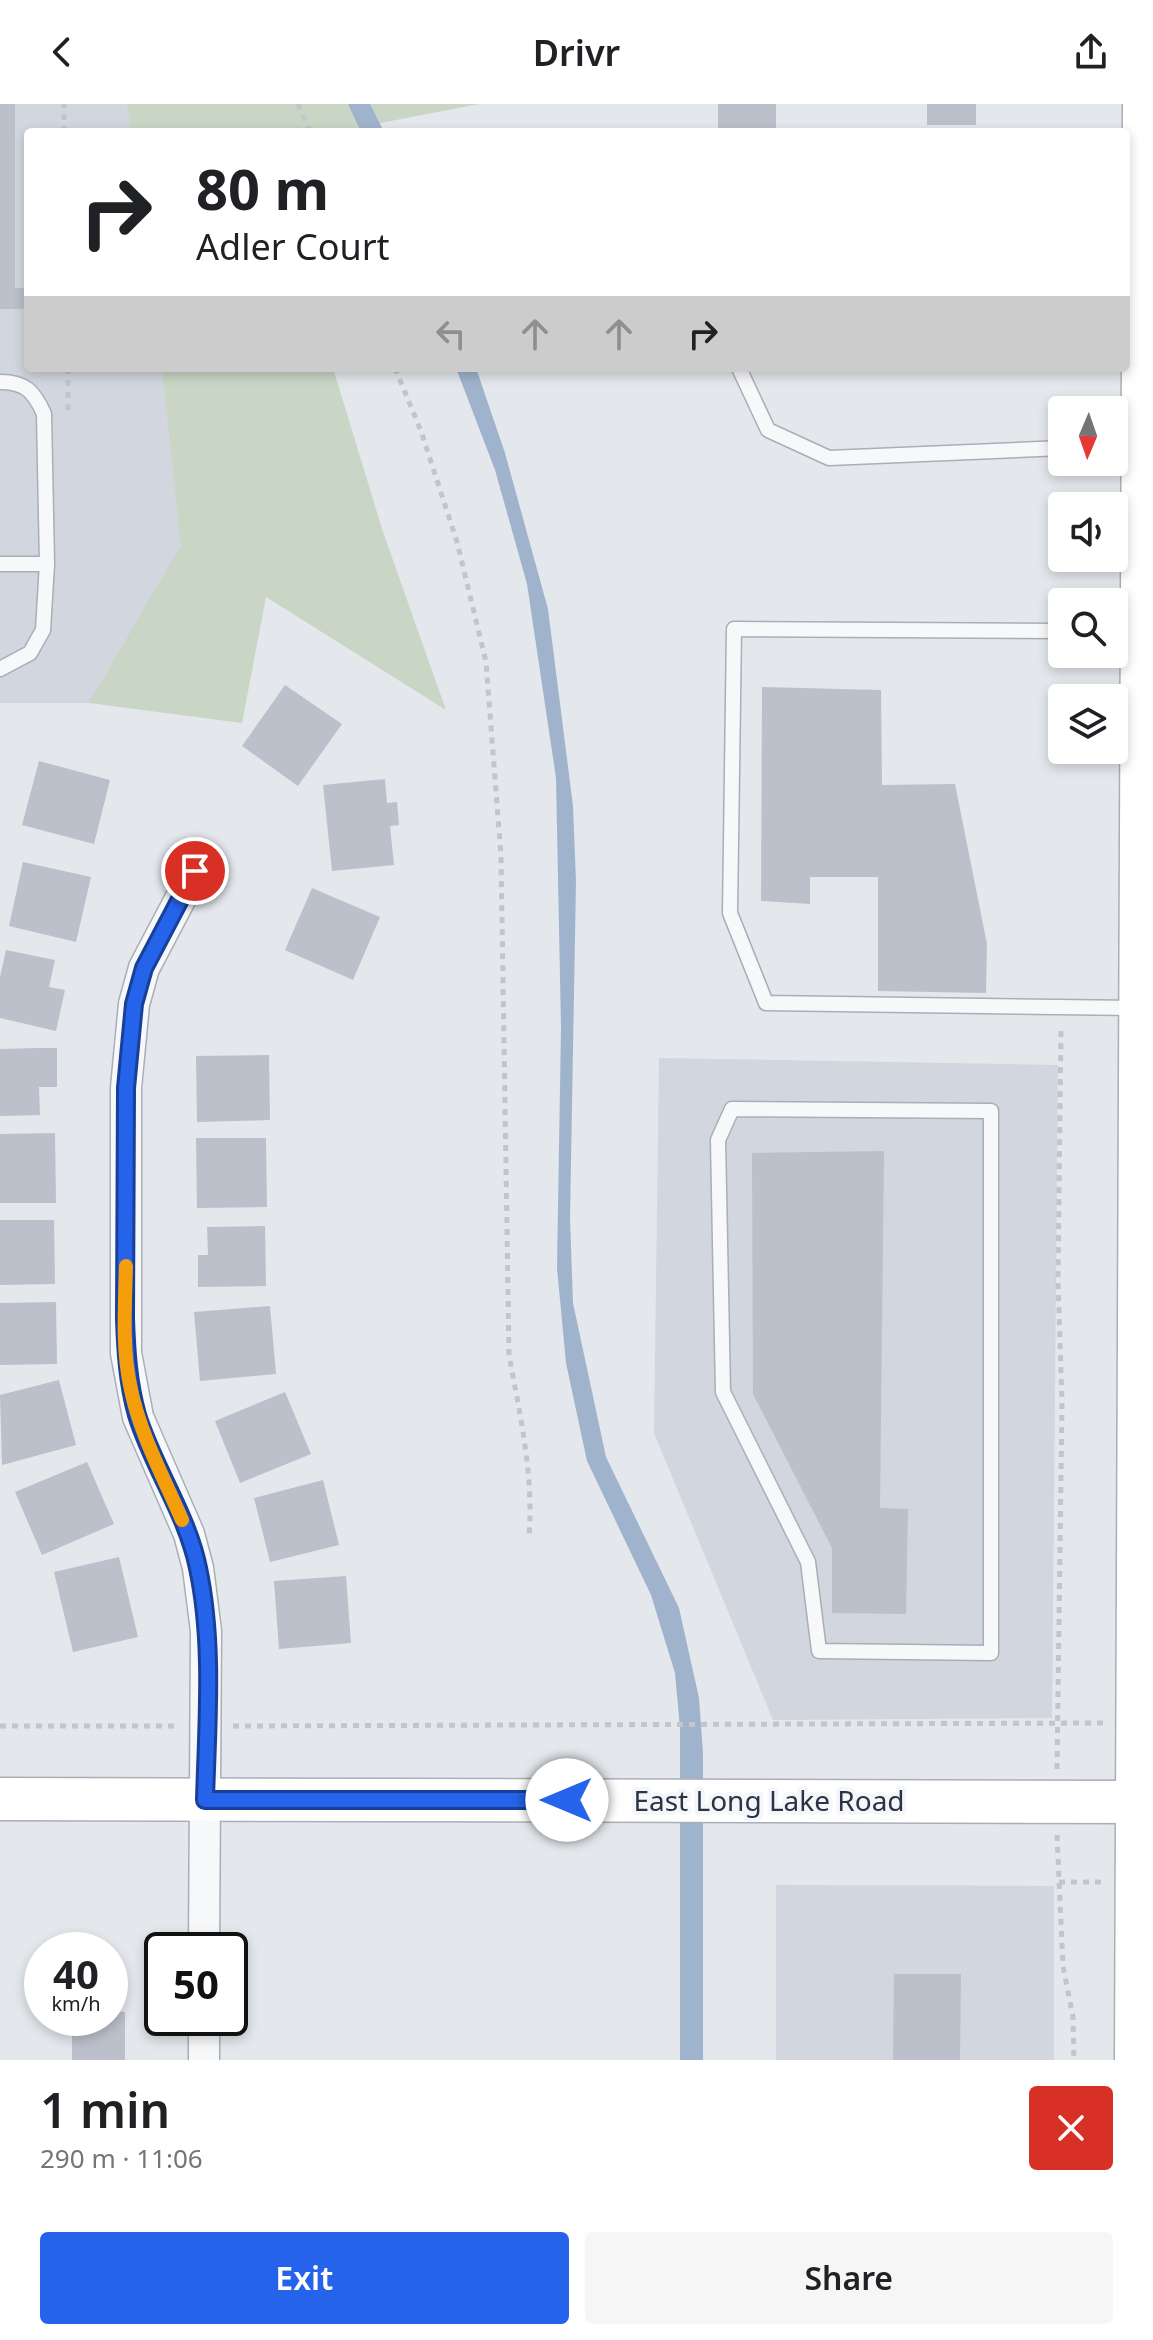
<!DOCTYPE html>
<meta charset="utf-8">
<style>
:root{--surface:#fff;--page:#f6f6f6;--text:#202124;--muted:#757577;--accent:#2563eb}
body{margin:0;font-family:"Noto Sans",sans-serif;background:var(--page);color:var(--text);height:100vh;display:flex;flex-direction:column;font-size:30px;white-space:nowrap}
*{box-sizing:border-box;margin:0}
p{font-size:26px;color:var(--muted)}
.icon{flex:none;width:44px;height:44px;fill:none;stroke:currentColor;stroke-width:2;stroke-linecap:round;stroke-linejoin:round}
.map{position:relative;height:1956px;overflow:hidden}
.drawer{display:flex;flex-direction:column;background:var(--surface);flex:1}
.drawer>*{flex:none}
.guide{position:absolute;left:24px;top:24px;width:1106px;height:244px;border-radius:8px;box-shadow:0 4px 12px #0003;background:#fff;color:var(--text);overflow:hidden}
.needle{width:52px;rotate:182deg}
.controls{position:absolute;left:1048px;top:292px;display:grid;gap:16px}
.controls a{display:grid;place-items:center;width:80px;height:80px;border-radius:8px;background:var(--surface);box-shadow:0 4px 12px #0003;font-size:40px}
.speed{position:absolute;left:24px;top:1828px;display:flex;gap:16px;font-size:40px;font-weight:700;text-align:center}
.speed>*{display:grid;place-content:center;width:104px;height:104px;border-radius:50%;background:var(--surface);box-shadow:0 4px 12px #0003;line-height:1}
.speed small{font-size:20px;font-weight:400}
.speed .limit{border:4px solid #111;border-radius:12px;background:#fff;color:#111}
.pin{position:absolute;display:grid;place-items:center;width:68px;height:68px;color:#fff;margin:-34px;border:4px solid #fff;border-radius:50%;box-shadow:0 2px 8px #0007}
.me{position:absolute;width:88px;margin:-44px;rotate:270deg;stroke-linejoin:round;filter:drop-shadow(0 0 6px #0008)}
.turn{display:flex;align-items:center;gap:28px;height:168px;padding:0 40px;font-size:36px}
.turn .icon{width:104px;height:104px;stroke-width:2.5}
.turn b{display:block;font-size:56px;line-height:68px}
.lanes{display:flex;align-items:center;height:76px;padding:0 40px;background:#0003;justify-content:center;gap:40px;direction:ltr}
.lanes .off{opacity:.35}
.round{display:grid;place-items:center;flex:none;width:84px;height:84px;border-radius:8px;background:var(--page)}
.summary{display:flex;align-items:center;justify-content:space-between;height:136px;padding:0 40px}
h1{font-size:48px;font-weight:600;line-height:60px}
.action{display:flex;gap:16px;margin-top:auto;padding:16px 40px}
.action a{flex:1;height:92px;border-radius:8px;background:var(--accent);color:#fff;font-size:32px;font-weight:600;line-height:92px;text-align:center}
.action a+a{background:var(--page);color:var(--text)}
header{display:flex;justify-content:space-between;align-items:center;height:104px;padding:0 40px;background:var(--surface);font-size:36px;font-weight:600}
.map>svg:first-child{display:block}
.built{fill:#d2d6de}
.green{fill:#c9d6c5}
.water{fill:#9fb4cc}
.building{fill:#bbc0ca}
.lines{fill:none;stroke-linecap:round;stroke-linejoin:round}
.service-casing{stroke:#a9aeb7;stroke-width:17}
.minor-casing{stroke:#a9aeb7;stroke-width:33}
.secondary-casing{stroke:#a9aeb7;stroke-width:45}
.path{stroke:#c2c5cb;stroke-width:5;stroke-dasharray:6 6;stroke-linecap:butt}
.service{stroke:#f7f8fa;stroke-width:14}
.minor{stroke:#f7f8fa;stroke-width:30}
.secondary{stroke:#fff;stroke-width:42}
.route-casing{stroke:#184099;stroke-width:20}
.route{stroke:#2563eb;stroke-width:14}
.slow{stroke:#f59e0b;stroke-width:14}
.labels{text-anchor:middle;stroke-width:8;stroke-linejoin:round;paint-order:stroke}
.street-label{font-size:28px;fill:#2b3445;stroke:#f4f6f9}
</style>
<header><svg class="icon" aria-label="back" viewBox="0 0 24 24"><path d="M15 5l-7 7 7 7"/></svg>Drivr<svg class="icon" aria-label="share" viewBox="0 0 24 24"><path d="M12 15V3M7 8l5-5 5 5M5 13v7h14v-7"/></svg></header>
<div class="map">
<svg width="1153" height="1956" viewBox="0 0 1153 1956">
<rect width="100%" height="100%" fill="#e4e7ec"/>
<path class="built" d="M 0,0 L 205,0 L 205,28 L 28,28 L 28,264 L 205,264 L 206,599 L 0,599 Z
M 659,954 L 1058,961 L 1052,1614 L 773,1616 L 654,1329 Z
M 776,1781 L 1054,1782 L 1054,1956 L 776,1956 Z"/>
<path class="green" d="M 127,0 L 479,0 L 334,28 L 131,28 Z
M 162,264 L 333,264 L 383,428 L 446,606 L 266,493 L 242,619 L 89,599 L 181,441 Z"/>
<path class="water" d="M 348,0 L 370,0 L 384,28 L 361,28 Z
M 456,264 L 476,264 L 505,349 L 548,505 L 573,702 L 576,777 L 570,1115 L 573,1199 L 606,1353 L 679,1504 L 699,1594 L 703,1649 L 703,1956 L 680,1956 L 680,1624 L 675,1569 L 651,1491 L 587,1357 L 566,1259 L 557,1164 L 561,923 L 556,674 L 527,480 L 495,366 Z"/>
<path class="building" d="M 0,0 L 15,0 L 15,184 L 28,184 L 28,205 L 0,205 Z
M 718,0 L 776,0 L 776,27 L 718,27 Z
M 927,0 L 976,0 L 976,21 L 927,21 Z
M 285,581 L 342,620 L 298,682 L 242,642 Z
M 762,583 L 881,586 L 882,681 L 955,680 L 987,840 L 986,889 L 878,887 L 878,773 L 810,773 L 810,800 L 761,797 Z
M 39,657 L 110,676 L 94,740 L 22,721 Z
M 385,675 L 387,699 L 397,698 L 399,721 L 390,722 L 394,761 L 332,767 L 323,681 Z
M 23,758 L 91,773 L 76,838 L 9,822 Z
M 312,784 L 380,813 L 353,876 L 285,846 Z
M 6,846 L 55,856 L 49,883 L 65,886 L 56,927 L 0,914 L 0,873 Z
M 39,944 L 57,944 L 57,983 L 39,983 L 40,1011 L 0,1012 L 0,945 Z
M 269,951 L 270,1016 L 197,1018 L 196,952 Z
M 55,1029 L 56,1099 L 0,1099 L 0,1030 Z
M 196,1034 L 266,1034 L 267,1103 L 197,1104 Z
M 884,1047 L 880,1404 L 908,1405 L 906,1510 L 832,1509 L 832,1444 L 753,1290 L 752,1049 Z
M 0,1116 L 54,1116 L 55,1180 L 0,1181 Z
M 265,1122 L 266,1182 L 198,1183 L 198,1151 L 208,1151 L 207,1123 Z
M 56,1198 L 57,1260 L 0,1261 L 0,1199 Z
M 270,1202 L 276,1270 L 200,1277 L 194,1208 Z
M 59,1276 L 76,1341 L 2,1361 L 0,1291 Z
M 285,1288 L 311,1350 L 240,1379 L 215,1317 Z
M 87,1358 L 114,1420 L 42,1451 L 15,1388 Z
M 323,1376 L 339,1441 L 270,1458 L 254,1394 Z
M 119,1453 L 138,1533 L 73,1548 L 54,1468 Z
M 346,1472 L 351,1539 L 279,1545 L 274,1477 Z
M 894,1870 L 961,1870 L 960,1956 L 893,1956 Z
M 110,1907 L 125,1908 L 125,1956 L 72,1956 L 72,1914 L 110,1914 Z"/>
<g class="lines">
<defs>
<path id="service" d="M 739,264 L 768,326 L 829,354 L 1062,344
M 0,278 C 25,278 34,287 44,310 L 47,460 L 43,526 L 30,549 L 0,565
M 0,460 L 47,460
M 1062,527 L 734,525 L 730,809 L 766,899 L 1136,904
M 732,1005 L 991,1007 L 991,1549 L 819,1547 L 808,1458 L 723,1288 L 718,1036 Z"/>
<path id="minor" d="M 195,767 L 144,864 L 134,900 L 126,984 L 126,1249 L 138,1313 L 189,1430 L 198,1464 L 206,1527 L 204,1846
M 204,1956 L 204,1914"/>
<path id="secondary" d="M 0,1695 L 1153,1698
M 1136,1956 L 1144,0"/>
</defs>
<use href="#service" class="service-casing"/>
<use href="#minor" class="minor-casing"/>
<use href="#secondary" class="secondary-casing"/>
<path class="path" d="M 298,0 L 310,28
M 64,28 L 64,0
M 68,264 L 68,307
M 395,264 L 421,327 L 457,438 L 486,558 L 501,752 L 509,1251 C 520,1310 534,1373 529,1432
M 0,1622 L 175,1622
M 233,1622 L 1103,1619
M 1057,1665 L 1062,1298 L 1058,1177 L 1061,923
M 1057,1731 L 1063,1862 L 1073,1913 L 1074,1956
M 1059,1778 L 1104,1778"/>
<use href="#service" class="service"/>
<use href="#minor" class="minor"/>
<use href="#secondary" class="secondary"/>
</g>
<g class="lines">
<defs>
<path id="route" d="M 195,767 L 144,864 L 134,900 L 126,984 L 125,1214 C 126,1247 128,1279 137,1311 C 153,1363 187,1410 198,1464 C 214,1539 207,1620 205,1696 L 567,1696"/>
</defs>
<use href="#route" class="route-casing"/>
<use href="#route" class="route"/>
<path class="slow" d="M 126,1162 C 125,1202 122,1243 130,1281 C 139,1328 163,1372 182,1416"/>
</g>
<g class="labels">
<g class="street-label">
<text x="769" y="1707">East Long Lake Road</text>
</g>
</g>
</svg>
<div class="controls">
<a><svg class="needle" viewBox="-14 -14 28 28"><path d="M0-13l5 13h-10z" fill="#e53935"/><path d="M0 13l5-13h-10z" fill="#757577"/></svg></a>
<a><svg class="icon" aria-label="sound" viewBox="0 0 24 24"><path d="M4 9h4l5-4v14l-5-4H4zM17 9q2 3 0 6"/></svg></a>
<a><svg class="icon" aria-label="search" viewBox="0 0 24 24"><circle cx="10" cy="10" r="6"/><path d="M15 15l6 6"/></svg></a>
<a><svg class="icon" aria-label="layers" viewBox="0 0 24 24"><path d="M12 4l9 5-9 5-9-5zM3 14l9 5 9-5"/></svg></a>
</div>
<div class="speed"><div>40<small>km/h</small></div><div class="limit">50</div></div>
<div class="pin" style="left:195px;top:767px;background:#d93025"><svg class="icon" aria-label="arrive" viewBox="0 0 24 24"><path d="M6 21V4h12l-3 4 3 4H6"/></svg></div>
<svg class="me" style="left:567px;top:1696px" viewBox="-20 -20 40 40"><circle r="19" fill="#fff"/><path d="M0-13L10 11 0 6-10 11z" fill="#2563eb"/></svg>
<div class="guide">
<div class="turn"><svg class="icon" aria-label="right" viewBox="0 0 24 24"><path d="M7 20v-9h11M14 6l5 5-5 5"/></svg><div><b>80 m</b>Adler Court</div></div>
<div class="lanes"><svg class="icon off" aria-label="left" viewBox="0 0 24 24"><path d="M17 20v-9H6M10 6l-5 5 5 5"/></svg><svg class="icon off" aria-label="ahead" viewBox="0 0 24 24"><path d="M12 20V5M6 11l6-6 6 6"/></svg><svg class="icon off" aria-label="ahead" viewBox="0 0 24 24"><path d="M12 20V5M6 11l6-6 6 6"/></svg><svg class="icon" aria-label="right" viewBox="0 0 24 24"><path d="M7 20v-9h11M14 6l5 5-5 5"/></svg></div>
</div>
</div>
<section class="drawer">
<div class="summary"><div><h1>1 min</h1><p>290 m · 11:06</p></div><a class="round" style="background:#d93025;color:#fff"><svg class="icon" aria-label="close" viewBox="0 0 24 24"><path d="M6 6l12 12M18 6L6 18"/></svg></a></div>
<div class="action"><a>Exit</a><a>Share</a></div>
</section>
